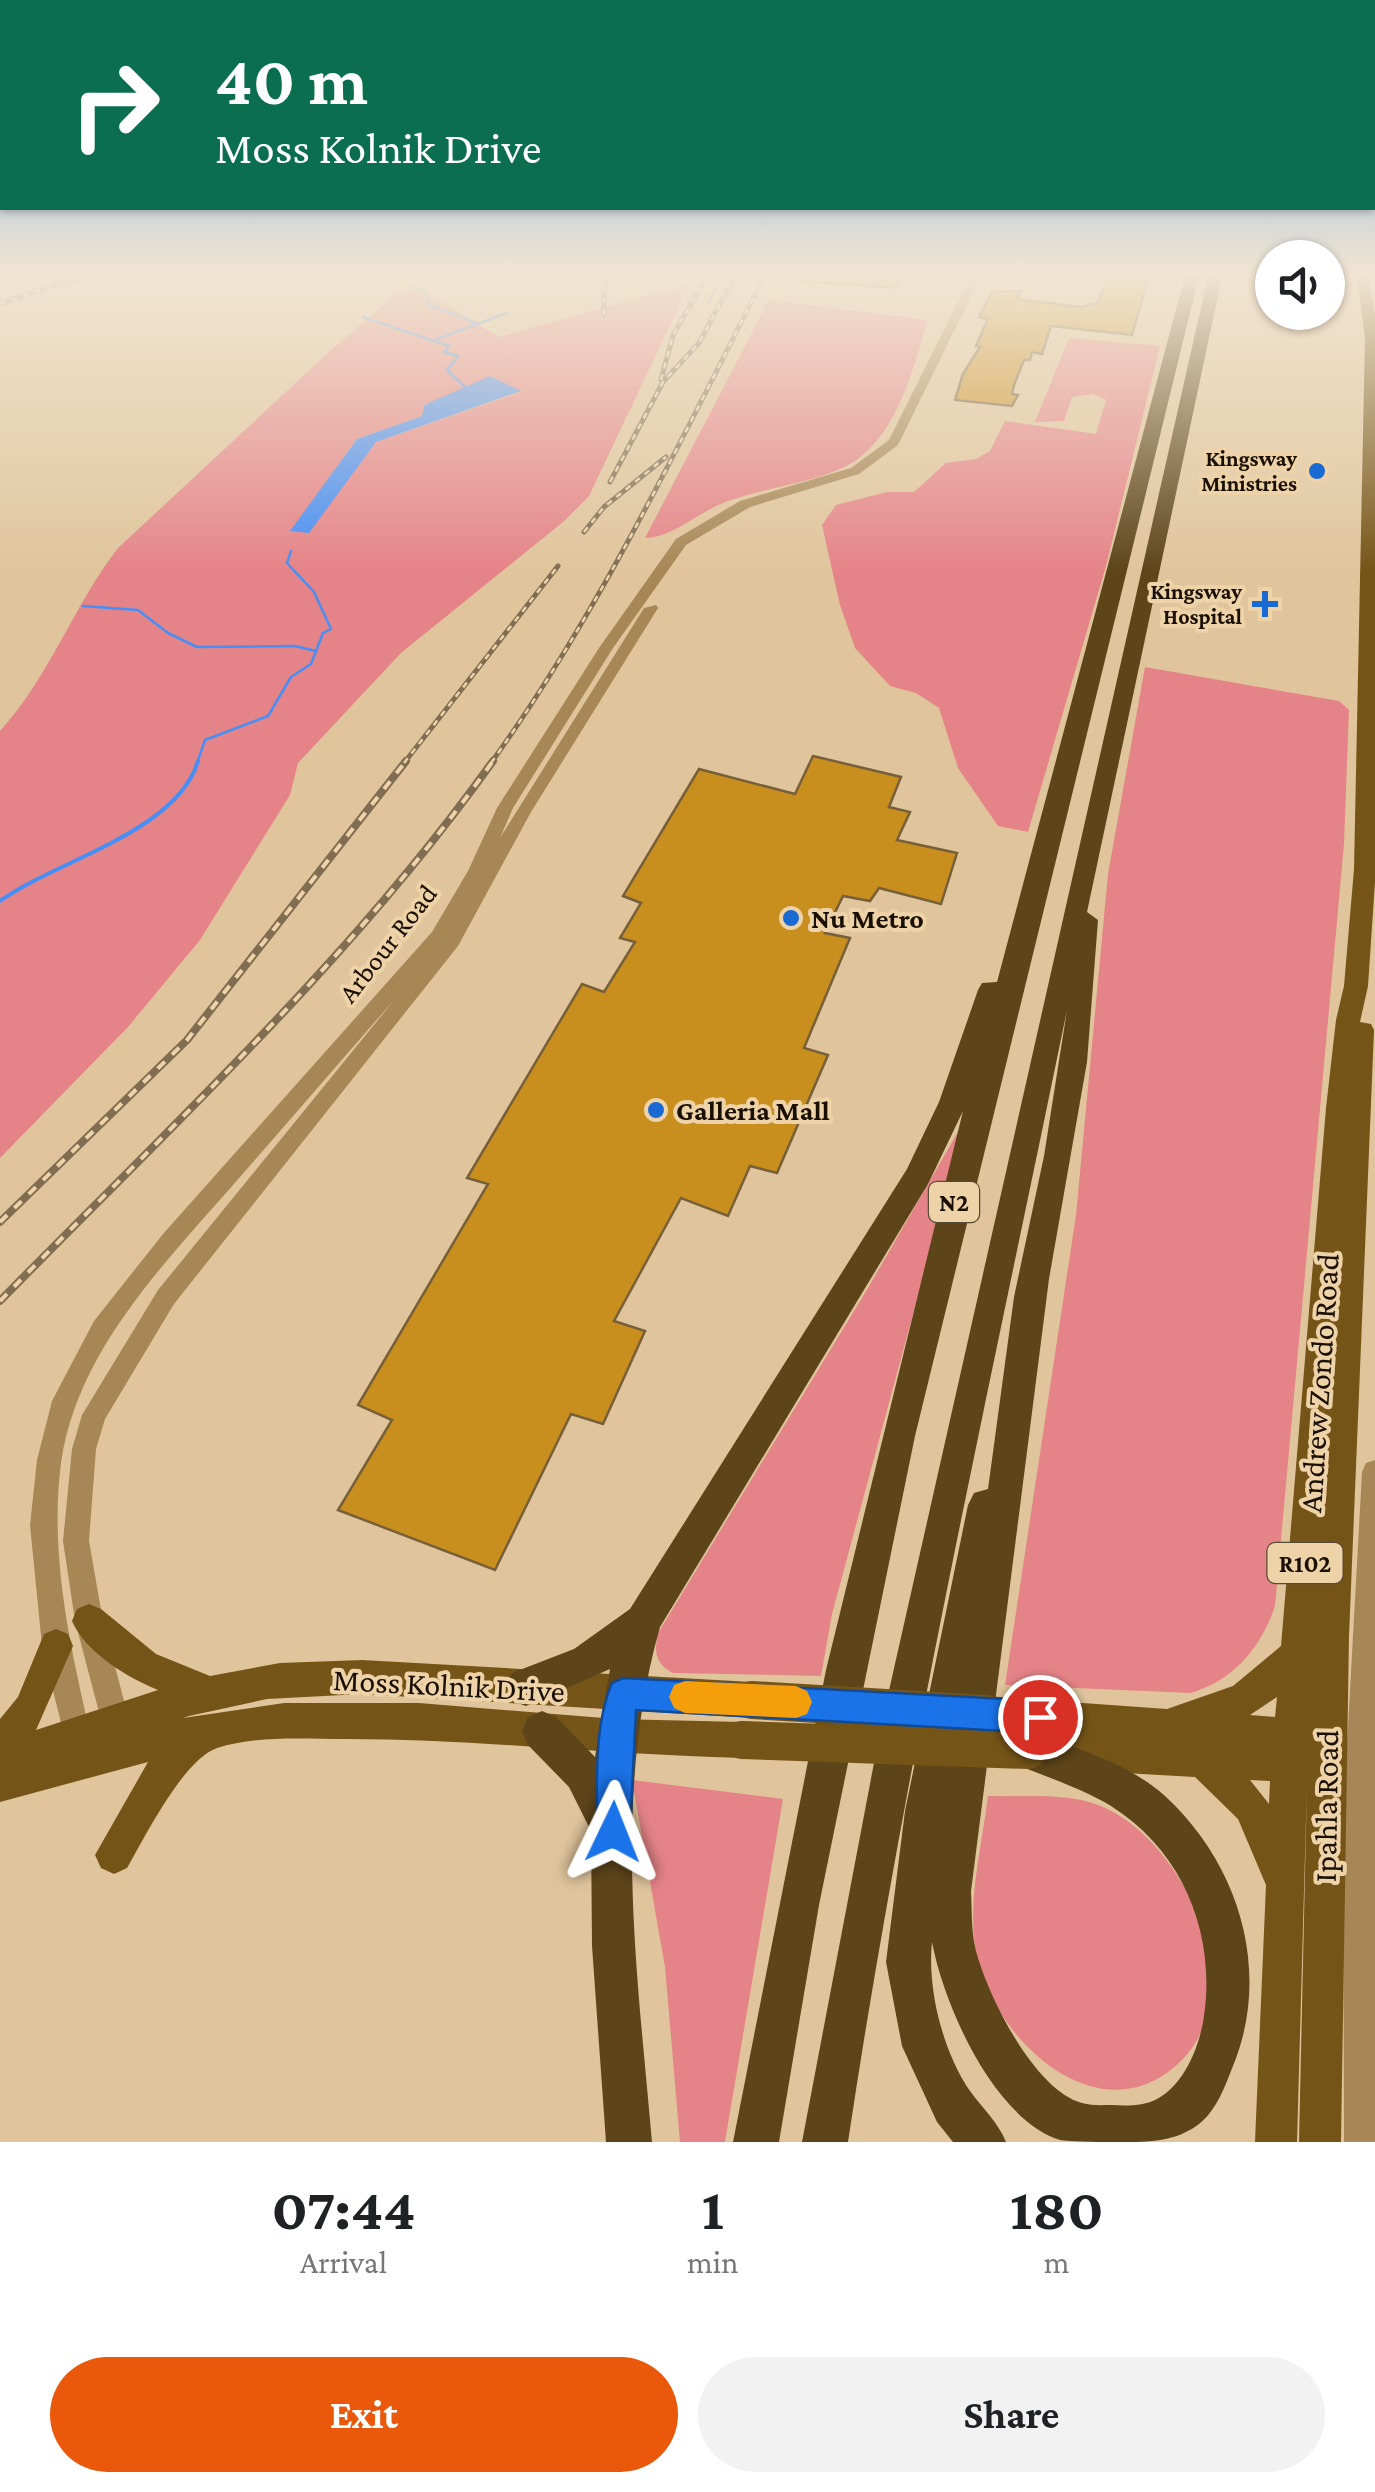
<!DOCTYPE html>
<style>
:root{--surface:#fff;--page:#f2f2f2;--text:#202124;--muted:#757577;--accent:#ea580c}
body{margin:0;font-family:"Crimson Pro",serif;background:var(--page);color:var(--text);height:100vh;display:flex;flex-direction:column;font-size:38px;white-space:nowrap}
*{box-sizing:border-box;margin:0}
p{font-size:32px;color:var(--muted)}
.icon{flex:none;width:55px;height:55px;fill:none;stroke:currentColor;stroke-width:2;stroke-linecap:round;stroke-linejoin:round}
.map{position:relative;height:2142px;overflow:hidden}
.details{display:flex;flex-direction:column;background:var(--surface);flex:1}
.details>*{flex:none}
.hud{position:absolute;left:0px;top:0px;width:1375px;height:210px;box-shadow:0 2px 8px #0004;background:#0b6e4f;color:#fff;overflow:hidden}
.fabs{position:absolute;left:1255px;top:240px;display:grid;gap:20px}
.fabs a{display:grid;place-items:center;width:90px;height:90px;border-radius:50%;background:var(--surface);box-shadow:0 2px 8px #0004;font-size:50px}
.pin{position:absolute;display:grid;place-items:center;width:85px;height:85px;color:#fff;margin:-42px;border:5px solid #fff;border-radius:50%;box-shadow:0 2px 10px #0007}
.me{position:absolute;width:110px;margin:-55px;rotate:2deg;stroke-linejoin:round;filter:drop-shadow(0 0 8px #0008)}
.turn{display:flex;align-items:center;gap:35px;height:210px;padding:0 50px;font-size:45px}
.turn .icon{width:130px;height:130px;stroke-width:2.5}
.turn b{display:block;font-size:70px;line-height:85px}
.eta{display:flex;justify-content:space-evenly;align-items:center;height:170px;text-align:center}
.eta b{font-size:60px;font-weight:700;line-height:70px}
.button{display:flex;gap:20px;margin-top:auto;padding:20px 50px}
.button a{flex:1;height:115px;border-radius:60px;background:var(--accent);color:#fff;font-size:40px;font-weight:700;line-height:115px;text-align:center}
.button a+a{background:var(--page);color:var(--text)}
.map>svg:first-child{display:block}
.green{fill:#e58488;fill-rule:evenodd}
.water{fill:#478ef5}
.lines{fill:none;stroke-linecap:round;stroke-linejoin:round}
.stream-far1{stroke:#478ef5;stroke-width:2.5}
.stream{stroke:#478ef5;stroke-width:4}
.building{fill:#c98f1e;stroke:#775f39;stroke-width:2.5}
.minor{fill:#a78756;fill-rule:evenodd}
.major{fill:#755417;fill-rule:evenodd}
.highway{fill:#5d4419;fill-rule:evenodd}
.rail-far1-casing{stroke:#806d52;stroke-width:5}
.rail-casing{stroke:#806d52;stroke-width:8}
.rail-far1{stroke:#eed2a8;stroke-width:2.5;stroke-dasharray:6;stroke-linecap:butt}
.rail{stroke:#eed2a8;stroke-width:4;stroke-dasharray:10;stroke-linecap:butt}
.major-bridge{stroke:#755417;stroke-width:38}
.route{fill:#1a73e8;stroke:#114b97;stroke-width:2.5}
.slow{fill:#f59e0b}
.poi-dot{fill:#1a6ad4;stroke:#eed2a8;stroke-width:4}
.labels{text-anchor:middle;stroke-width:8;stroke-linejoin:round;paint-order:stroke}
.far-poi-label{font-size:22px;font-weight:bold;fill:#190f02;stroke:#eed2a8;text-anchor:end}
.shield{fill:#eed2a8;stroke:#594a34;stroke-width:2.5}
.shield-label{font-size:25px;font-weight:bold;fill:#190f02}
.poi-label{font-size:28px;font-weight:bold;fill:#190f02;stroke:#eed2a8;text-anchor:start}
.street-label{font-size:28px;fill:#190f02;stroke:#eed2a8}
.near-street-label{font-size:32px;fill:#190f02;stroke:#eed2a8}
</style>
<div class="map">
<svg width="1375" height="2142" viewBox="0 0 1375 2142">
<rect width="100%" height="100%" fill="#e0c59c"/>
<path class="green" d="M 410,283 L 499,337 L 690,283 L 589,496 L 563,522 L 401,653 L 298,763 L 290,795 L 200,940 L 128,1027 L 0,1158 L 0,731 C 50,676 73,606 118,548 L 331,350 ZM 520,392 L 376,442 L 291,531 L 357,439 L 422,416 L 424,404 Z
M 769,300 L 928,320 C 912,372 895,446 840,469 C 805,484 765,488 728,501 C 699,511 675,537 645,538 Z
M 1069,338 L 1160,346 L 1106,566 L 1028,832 L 998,826 L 958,768 L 939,708 L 916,693 L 890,686 L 855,648 L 840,605 L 822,525 L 836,505 L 887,492 L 914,492 L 946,463 L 976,459 L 990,451 L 1005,421 L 1096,434 L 1106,400 L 1093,394 L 1072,397 L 1064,421 L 1035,422 Z
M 1145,667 L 1339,701 L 1349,710 L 1344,844 L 1275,1606 C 1261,1648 1234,1680 1191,1693 L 1005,1685 L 1076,1215 L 1108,874 Z
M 966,1118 L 832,1614 L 821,1676 L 673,1673 C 655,1664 654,1651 658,1633 L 868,1288 Z
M 632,1780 L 783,1799 L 725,2142 L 680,2142 L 665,1967 Z
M 988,1796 C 1024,1797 1068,1792 1101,1806 C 1184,1840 1253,1990 1181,2061 C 1098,2142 988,2035 975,1947 C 968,1899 982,1844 988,1796 Z"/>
<path class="water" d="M 490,376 L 521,391 L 376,442 L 309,533 L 290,531 L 357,439 L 422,416 L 424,405 Z"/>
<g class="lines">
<path class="stream-far1" d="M 390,272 L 398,279
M 406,283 L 425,292 L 428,304 L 476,323
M 709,302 L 723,272
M 363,317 L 449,346 L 444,352 L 458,356 L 447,370 L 467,389
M 437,339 L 507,313
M 83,606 L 138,610 L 168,633 L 197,647 L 295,646 L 316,651
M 197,763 L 205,740 L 268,716 L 291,677 L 311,664 L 323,633 L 331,629 L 314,592 L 287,563 L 291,551"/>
<path class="stream" d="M 0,901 C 57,860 177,832 198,761"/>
</g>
<path class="building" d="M 800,272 L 906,272 L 896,288 L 800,281 Z
M 1108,272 L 1150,272 L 1132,335 L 1051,326 L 1042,354 L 1032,352 L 1030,360 L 1024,360 L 1014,385 L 1012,394 L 1018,395 L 1012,406 L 955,400 L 963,374 L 980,347 L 976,346 L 988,319 L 979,317 L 992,292 L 1021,291 L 1017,299 L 1080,307 L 1098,303 Z
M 813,756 L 901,777 L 889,807 L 910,812 L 897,840 L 957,853 L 941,904 L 879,888 L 870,901 L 843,896 L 825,933 L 850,938 L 804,1048 L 828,1055 L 777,1173 L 750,1166 L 728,1216 L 681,1198 L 614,1321 L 645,1331 L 603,1424 L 571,1414 L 495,1570 L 338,1510 L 392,1420 L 358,1405 L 488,1184 L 467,1178 L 582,984 L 604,992 L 635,942 L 620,938 L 641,903 L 623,896 L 699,769 L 795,794 Z"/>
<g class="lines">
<path class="minor" d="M 973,272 L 983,272 L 898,445 L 859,474 L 750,507 L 686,545 L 613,648 L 513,808 L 500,838 L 644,608 L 656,605 L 658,608 L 531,812 L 458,946 L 174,1304 L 105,1419 L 96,1449 L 89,1541 L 103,1621 L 132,1731 L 128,1741 L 118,1745 L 108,1741 L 104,1731 L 75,1621 L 63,1541 L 72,1449 L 82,1415 L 158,1290 L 395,999 C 343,1058 292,1118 240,1177 C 168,1260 77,1349 61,1463 C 49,1557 71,1650 92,1741 L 88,1751 L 78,1755 L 68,1751 L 42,1646 L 30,1525 L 37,1460 L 52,1401 L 94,1321 L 163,1234 L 432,932 L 468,871 L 497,808 L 599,648 L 676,539 L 740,501 L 851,468 L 889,440 Z
M 1375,1460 L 1375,2142 L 1344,2142 L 1343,1818 L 1362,1472 L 1366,1463 Z"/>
<path class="major" d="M 1356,272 L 1368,272 L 1375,315 L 1375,882 L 1368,986 L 1360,1022 L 1371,1024 L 1374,1030 L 1349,1636 L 1341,2142 L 1299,2142 L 1307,1783 L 1297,2142 L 1255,2142 L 1266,1885 L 1238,1819 L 1195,1777 L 1054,1769 L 1041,1764 L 1036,1751 L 1047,1736 L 986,1732 L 974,1726 L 968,1714 L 974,1702 L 986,1696 L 1167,1709 L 1233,1686 L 1281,1646 L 1326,1108 L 1336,1020 L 1344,986 L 1354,869 L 1365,338 ZM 1277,1697 L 1275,1717 L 1250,1715 ZM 1250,1780 L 1270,1781 L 1269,1804 Z
M 89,1604 L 101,1609 L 156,1654 L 210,1676 L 280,1663 L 362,1660 L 752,1682 L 764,1688 L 770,1700 L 764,1712 L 752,1718 L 362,1694 L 267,1699 L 189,1716 L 183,1718 L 284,1703 L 419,1703 L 616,1719 L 742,1722 L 755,1727 L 760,1740 L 755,1753 L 742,1758 C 610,1755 478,1739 346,1739 C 305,1739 257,1735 217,1748 C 183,1760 145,1837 127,1868 L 114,1874 L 101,1868 L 95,1855 L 148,1762 L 0,1802 L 0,1719 L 18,1697 L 44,1634 L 56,1629 L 68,1634 L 73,1646 L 36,1730 L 158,1690 C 128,1678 85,1652 72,1621 L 77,1609 Z"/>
<path class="highway" d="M 1186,272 L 1200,272 L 915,1436 L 819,1905 L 779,2142 L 733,2142 L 826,1670 L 963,1111 L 928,1184 L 660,1627 C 612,1796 637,1970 652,2142 L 606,2142 L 592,1946 L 591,1831 L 569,1787 L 528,1745 L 522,1731 L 528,1717 L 542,1711 L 556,1717 L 595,1757 L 610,1669 L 526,1706 L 512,1701 L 507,1687 L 512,1673 L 574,1649 L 630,1609 L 907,1169 L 939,1102 L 978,990 L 982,983 L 997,982 Z
M 1209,272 L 1223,272 L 1087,912 L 1098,920 L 1087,1062 L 1049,1279 L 971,1891 C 972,1911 971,1932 976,1951 C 988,1996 1034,2090 1082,2103 C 1092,2106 1103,2105 1112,2105 C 1127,2106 1144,2106 1157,2099 C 1185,2084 1200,2045 1204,2016 C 1216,1934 1183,1851 1111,1806 C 1081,1788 1047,1777 1014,1764 L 1008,1750 L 1014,1736 L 1028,1730 C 1074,1748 1127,1762 1165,1796 C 1239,1864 1272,1971 1233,2066 C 1225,2086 1217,2110 1199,2124 C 1175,2142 1150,2142 1120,2142 C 1102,2142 1077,2142 1060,2140 C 994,2119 944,2006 932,1942 C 927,1989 943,2052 970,2091 C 983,2109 998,2122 1006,2142 L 953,2142 L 937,2122 L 902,2046 L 886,1962 L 905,1811 L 968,1505 L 974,1493 L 988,1489 L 1014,1297 L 1044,1156 L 1067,1010 C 990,1386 905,1762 848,2142 L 802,2142 L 881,1726 Z"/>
<defs>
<path id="rail-far1" d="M 0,304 L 51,286 L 132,272
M 604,315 L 604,288 L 611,272
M 661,380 L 673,335 L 710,272
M 610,482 L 663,382 L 699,343 L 737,272
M 584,532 L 604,507 L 666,457
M 404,763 L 558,566
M 491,763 C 601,610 681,439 767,272"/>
<path id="rail" d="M 0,1222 L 187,1040 L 406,761
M 0,1301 C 170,1127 351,960 493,761"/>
</defs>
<use href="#rail-far1" class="rail-far1-casing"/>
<use href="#rail" class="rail-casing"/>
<use href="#rail-far1" class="rail-far1"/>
<use href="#rail" class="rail"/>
<path class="major-bridge" d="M 752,1700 L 986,1714
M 742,1740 L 1028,1750"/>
</g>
<linearGradient id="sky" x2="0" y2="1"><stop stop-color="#67a5ed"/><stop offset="0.48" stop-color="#f1e5d2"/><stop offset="1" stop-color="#f1e5d2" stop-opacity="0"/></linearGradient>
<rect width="1375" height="572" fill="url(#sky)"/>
<path class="route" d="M 623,1678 L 1040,1701 L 1051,1706 L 1056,1717 L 1051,1729 L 1040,1733 L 636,1710 L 630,1832 L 625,1843 L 613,1848 L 601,1843 L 596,1832 C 598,1784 593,1727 612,1683 Z"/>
<path class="slow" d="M 685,1681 L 796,1686 L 807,1691 L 812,1702 L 807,1714 L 796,1718 L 685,1713 L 674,1708 L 669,1697 L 674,1685 Z"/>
<g class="poi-dot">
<circle cx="1317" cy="471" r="10"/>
<path d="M1260 589h10v10h10v10h-10v10h-10v-10h-10v-10h10z"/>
<circle cx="791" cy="918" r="10"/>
<circle cx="656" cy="1110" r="10"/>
</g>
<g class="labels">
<g class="far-poi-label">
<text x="1297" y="466">Kingsway<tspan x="1297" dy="25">Ministries</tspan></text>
<text x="1242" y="599">Kingsway<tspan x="1242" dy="25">Hospital</tspan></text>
</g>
<g class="shield">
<rect x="929" y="1182" width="50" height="40" rx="8"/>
<rect x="1267.5" y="1543" width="75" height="40" rx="8"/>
</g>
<g class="shield-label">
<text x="954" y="1211">N2</text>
<text x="1305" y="1572">R102</text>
</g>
<g class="poi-label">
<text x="811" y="928">Nu Metro</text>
<text x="676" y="1120">Galleria Mall</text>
</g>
<g class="street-label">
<text transform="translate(387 943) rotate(-52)" y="10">Arbour Road</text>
</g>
<g class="near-street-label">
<text transform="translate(1319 1383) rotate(-86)" y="11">Andrew Zondo Road</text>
<text transform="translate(449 1685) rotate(3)" y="11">Moss Kolnik Drive</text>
<text transform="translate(1326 1806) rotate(-89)" y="11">Ipahla Road</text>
</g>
</g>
</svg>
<div class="fabs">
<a><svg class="icon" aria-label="sound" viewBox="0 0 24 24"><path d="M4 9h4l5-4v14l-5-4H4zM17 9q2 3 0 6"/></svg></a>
</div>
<div class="pin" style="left:1040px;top:1717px;background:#d93025"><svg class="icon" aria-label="arrive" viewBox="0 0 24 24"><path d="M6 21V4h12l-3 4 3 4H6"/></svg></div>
<svg class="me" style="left:613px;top:1832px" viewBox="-20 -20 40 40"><path d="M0-17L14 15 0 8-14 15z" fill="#1a73e8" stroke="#fff" stroke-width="4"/></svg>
<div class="hud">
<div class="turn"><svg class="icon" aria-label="right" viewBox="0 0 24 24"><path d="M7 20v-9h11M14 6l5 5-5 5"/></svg><div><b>40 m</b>Moss Kolnik Drive</div></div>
</div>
</div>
<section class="details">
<div class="eta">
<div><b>07:44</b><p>Arrival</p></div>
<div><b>1</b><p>min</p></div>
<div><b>180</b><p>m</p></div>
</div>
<div class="button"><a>Exit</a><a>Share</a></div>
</section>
